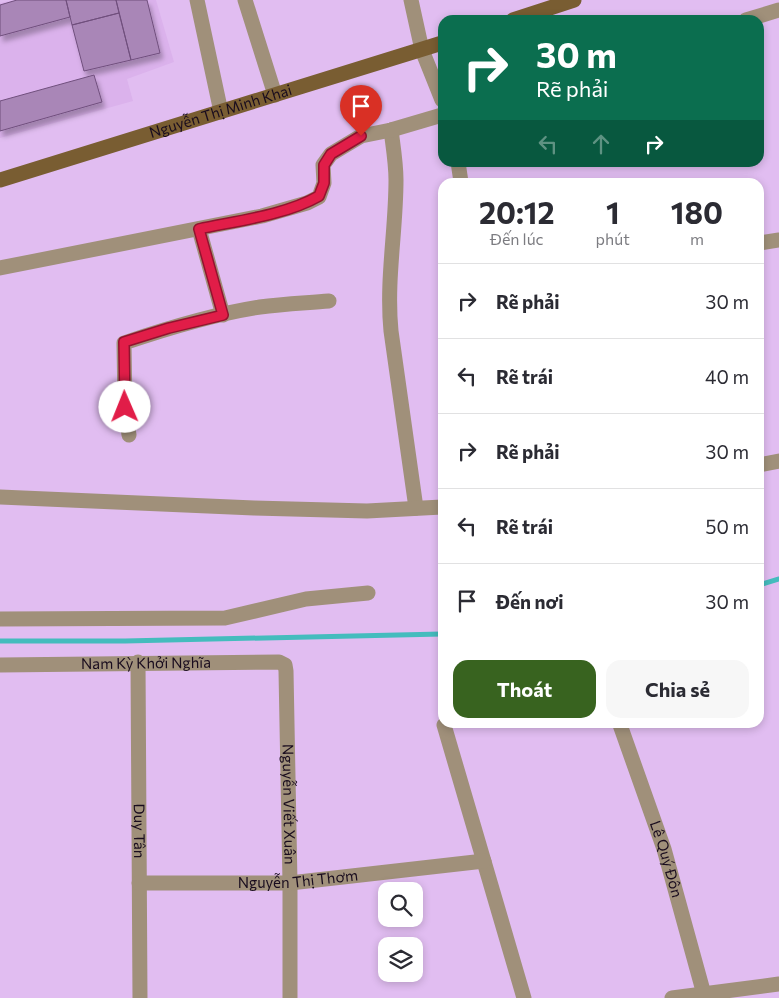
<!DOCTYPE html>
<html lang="vi">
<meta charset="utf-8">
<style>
:root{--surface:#fff;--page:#f7f7f7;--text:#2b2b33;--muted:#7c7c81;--line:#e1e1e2;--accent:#38631f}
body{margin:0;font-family:Commissioner,sans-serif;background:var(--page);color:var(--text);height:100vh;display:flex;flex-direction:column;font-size:19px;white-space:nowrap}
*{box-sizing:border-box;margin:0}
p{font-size:16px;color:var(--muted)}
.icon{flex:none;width:28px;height:28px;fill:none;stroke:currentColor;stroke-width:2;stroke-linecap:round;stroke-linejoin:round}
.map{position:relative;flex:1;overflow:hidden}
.details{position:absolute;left:438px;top:178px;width:326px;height:550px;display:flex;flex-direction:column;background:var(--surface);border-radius:15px;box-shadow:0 2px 8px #0003}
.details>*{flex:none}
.top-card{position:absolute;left:438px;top:15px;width:326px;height:152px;border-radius:15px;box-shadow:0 2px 8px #0003;background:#0b6e4f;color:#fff;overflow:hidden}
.controls{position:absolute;left:378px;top:882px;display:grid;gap:10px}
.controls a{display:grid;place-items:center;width:45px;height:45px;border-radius:10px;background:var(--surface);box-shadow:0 2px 8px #0003;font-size:25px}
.pin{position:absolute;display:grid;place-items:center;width:42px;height:42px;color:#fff;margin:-51px -21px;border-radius:50% 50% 50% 0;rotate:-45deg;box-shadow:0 0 5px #0007}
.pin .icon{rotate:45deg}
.me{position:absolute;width:55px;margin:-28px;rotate:359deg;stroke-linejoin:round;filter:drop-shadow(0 0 4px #0008)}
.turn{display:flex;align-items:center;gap:18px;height:105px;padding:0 15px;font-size:22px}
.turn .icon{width:65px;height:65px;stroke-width:2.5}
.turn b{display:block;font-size:35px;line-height:42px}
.lanes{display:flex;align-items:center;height:48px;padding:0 15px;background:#0003;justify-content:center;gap:25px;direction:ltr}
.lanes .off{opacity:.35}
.eta{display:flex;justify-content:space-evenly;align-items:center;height:85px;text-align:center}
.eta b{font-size:30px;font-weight:700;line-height:35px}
.action{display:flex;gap:10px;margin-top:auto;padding:10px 15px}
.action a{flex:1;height:58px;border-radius:15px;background:var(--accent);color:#fff;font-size:20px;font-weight:700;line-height:58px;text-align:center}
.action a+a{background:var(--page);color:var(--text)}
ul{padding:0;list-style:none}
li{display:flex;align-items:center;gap:15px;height:75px;padding:0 15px;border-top:1px solid var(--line)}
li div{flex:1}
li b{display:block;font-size:19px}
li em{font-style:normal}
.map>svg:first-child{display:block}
.built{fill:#dbb2ec}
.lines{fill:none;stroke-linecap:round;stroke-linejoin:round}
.stream{stroke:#44bcbd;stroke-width:5}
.building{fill:#a986b7;stroke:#704f7d;filter:url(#shadow)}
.minor{stroke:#a0907a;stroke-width:15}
.major{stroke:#795d32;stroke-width:15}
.route-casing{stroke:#92132f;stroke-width:12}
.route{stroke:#e11d48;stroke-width:9}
.labels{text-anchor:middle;stroke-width:4.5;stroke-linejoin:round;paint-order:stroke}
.street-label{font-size:15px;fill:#190c1e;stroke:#e1bdf1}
</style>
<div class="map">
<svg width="779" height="998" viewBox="0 0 779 998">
<defs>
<filter id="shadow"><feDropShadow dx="3" dy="5.5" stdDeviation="2.5" flood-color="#0004"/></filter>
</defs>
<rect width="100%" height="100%" fill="#e1bdf1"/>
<path class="built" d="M 14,0 L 156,0 L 174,62 L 127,79 L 133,101 L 0,138 L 0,3 Z"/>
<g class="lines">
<path class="stream" d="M 759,585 L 779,579
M 0,641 L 125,641 L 442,634"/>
</g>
<path class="building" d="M 17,0 L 66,0 L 70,17 L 0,36 L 0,5 Z
M 66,0 L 116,0 L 119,13 L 72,25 Z
M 116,0 L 147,0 L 160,53 L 131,60 Z
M 119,13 L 131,60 L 84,71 L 72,25 Z
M 94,75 L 102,102 L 0,131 L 0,101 Z"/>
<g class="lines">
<g class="minor">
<path d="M 197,0 L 221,112"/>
<path d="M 245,0 L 275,95"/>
<path d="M 411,0 L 422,50 L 442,100"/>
<path d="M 746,20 L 779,10"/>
<path d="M 391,130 C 393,146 396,163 396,180 C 396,231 386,280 391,331 L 416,508"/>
<path d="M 458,162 L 461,182"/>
<path d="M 199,229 L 223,315"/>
<path d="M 759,243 L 779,240"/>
<path d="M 0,268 L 262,216 L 307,203 L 319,197 L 324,183 L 323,165 L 331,154 L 361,136 L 391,130 L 442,115"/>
<path d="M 129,435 L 125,407 L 124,343 C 168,328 214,314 260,307 C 283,304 306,303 329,301"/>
<path d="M 759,465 L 779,461"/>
<path d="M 0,497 L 254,508 L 367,511 L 442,507"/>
<path d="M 0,619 L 225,618 L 306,599 L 368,593"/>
<path id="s1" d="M 138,662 L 140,998"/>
<path id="s2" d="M 0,665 L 279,662 L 285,665 L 286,671 L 290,883 L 290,998"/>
<path id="s3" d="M 619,722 L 664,849 L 705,998"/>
<path d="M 444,725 L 524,998"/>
<path id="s4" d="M 139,883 L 290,883 L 484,861"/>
<path d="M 672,998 L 779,984"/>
</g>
<g class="major">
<path d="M 513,20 L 574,0"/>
<path id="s5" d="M 0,180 L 442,43"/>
</g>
</g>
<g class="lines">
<defs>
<path id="route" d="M 125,407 L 124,342 L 169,328 L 223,315 L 199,229 C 236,221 286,215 319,196 L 324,183 L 324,165 L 331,154 L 361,136"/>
</defs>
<use href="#route" class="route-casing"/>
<use href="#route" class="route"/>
</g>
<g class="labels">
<g class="street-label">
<text dy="5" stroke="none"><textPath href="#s5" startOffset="231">Nguyễn Thị Minh Khai</textPath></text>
<text dy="5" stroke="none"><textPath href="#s2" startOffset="146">Nam Kỳ Khởi Nghĩa</textPath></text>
<text dy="5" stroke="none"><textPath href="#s2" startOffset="425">Nguyễn Viết Xuân</textPath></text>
<text dy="5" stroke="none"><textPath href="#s1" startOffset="169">Duy Tân</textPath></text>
<text dy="5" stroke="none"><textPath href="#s3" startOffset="145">Lê Quý Đôn</textPath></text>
<text dy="5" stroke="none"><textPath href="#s4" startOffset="159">Nguyễn Thị Thơm</textPath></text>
</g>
</g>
</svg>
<div class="controls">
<a><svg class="icon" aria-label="search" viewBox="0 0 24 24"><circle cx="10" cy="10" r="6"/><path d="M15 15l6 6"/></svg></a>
<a><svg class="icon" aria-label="layers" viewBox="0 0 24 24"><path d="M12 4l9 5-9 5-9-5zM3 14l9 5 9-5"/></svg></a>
</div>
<div class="pin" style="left:361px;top:136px;background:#d93025"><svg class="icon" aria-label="arrive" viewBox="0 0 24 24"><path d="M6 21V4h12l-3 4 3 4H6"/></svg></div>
<svg class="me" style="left:125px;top:407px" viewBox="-20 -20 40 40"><circle r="19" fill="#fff"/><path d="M0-13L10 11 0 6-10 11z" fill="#e11d48"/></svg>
<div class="top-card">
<div class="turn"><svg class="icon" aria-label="right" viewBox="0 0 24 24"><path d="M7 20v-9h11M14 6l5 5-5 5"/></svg><div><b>30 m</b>Rẽ phải</div></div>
<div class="lanes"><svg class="icon off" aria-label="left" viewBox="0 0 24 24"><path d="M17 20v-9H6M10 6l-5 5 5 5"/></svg><svg class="icon off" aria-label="ahead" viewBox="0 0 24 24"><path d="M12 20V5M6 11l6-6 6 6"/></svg><svg class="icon" aria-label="right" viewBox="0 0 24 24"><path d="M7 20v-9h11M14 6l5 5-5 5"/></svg></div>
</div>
<section class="details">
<div class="eta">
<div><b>20:12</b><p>Đến lúc</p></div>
<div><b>1</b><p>phút</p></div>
<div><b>180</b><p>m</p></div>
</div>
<ul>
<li><svg class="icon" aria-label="right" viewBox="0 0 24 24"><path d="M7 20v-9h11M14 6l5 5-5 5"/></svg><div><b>Rẽ phải</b></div><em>30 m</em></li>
<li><svg class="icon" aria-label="left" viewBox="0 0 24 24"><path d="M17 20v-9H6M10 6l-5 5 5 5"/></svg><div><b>Rẽ trái</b></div><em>40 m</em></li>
<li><svg class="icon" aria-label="right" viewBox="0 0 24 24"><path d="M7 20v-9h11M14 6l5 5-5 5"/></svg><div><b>Rẽ phải</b></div><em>30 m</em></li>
<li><svg class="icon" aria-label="left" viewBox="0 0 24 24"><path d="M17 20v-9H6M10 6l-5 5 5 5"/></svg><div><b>Rẽ trái</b></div><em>50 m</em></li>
<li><svg class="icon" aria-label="arrive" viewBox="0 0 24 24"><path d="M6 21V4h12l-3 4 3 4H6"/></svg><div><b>Đến nơi</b></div><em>30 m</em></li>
</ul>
<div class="action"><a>Thoát</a><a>Chia sẻ</a></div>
</section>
</div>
